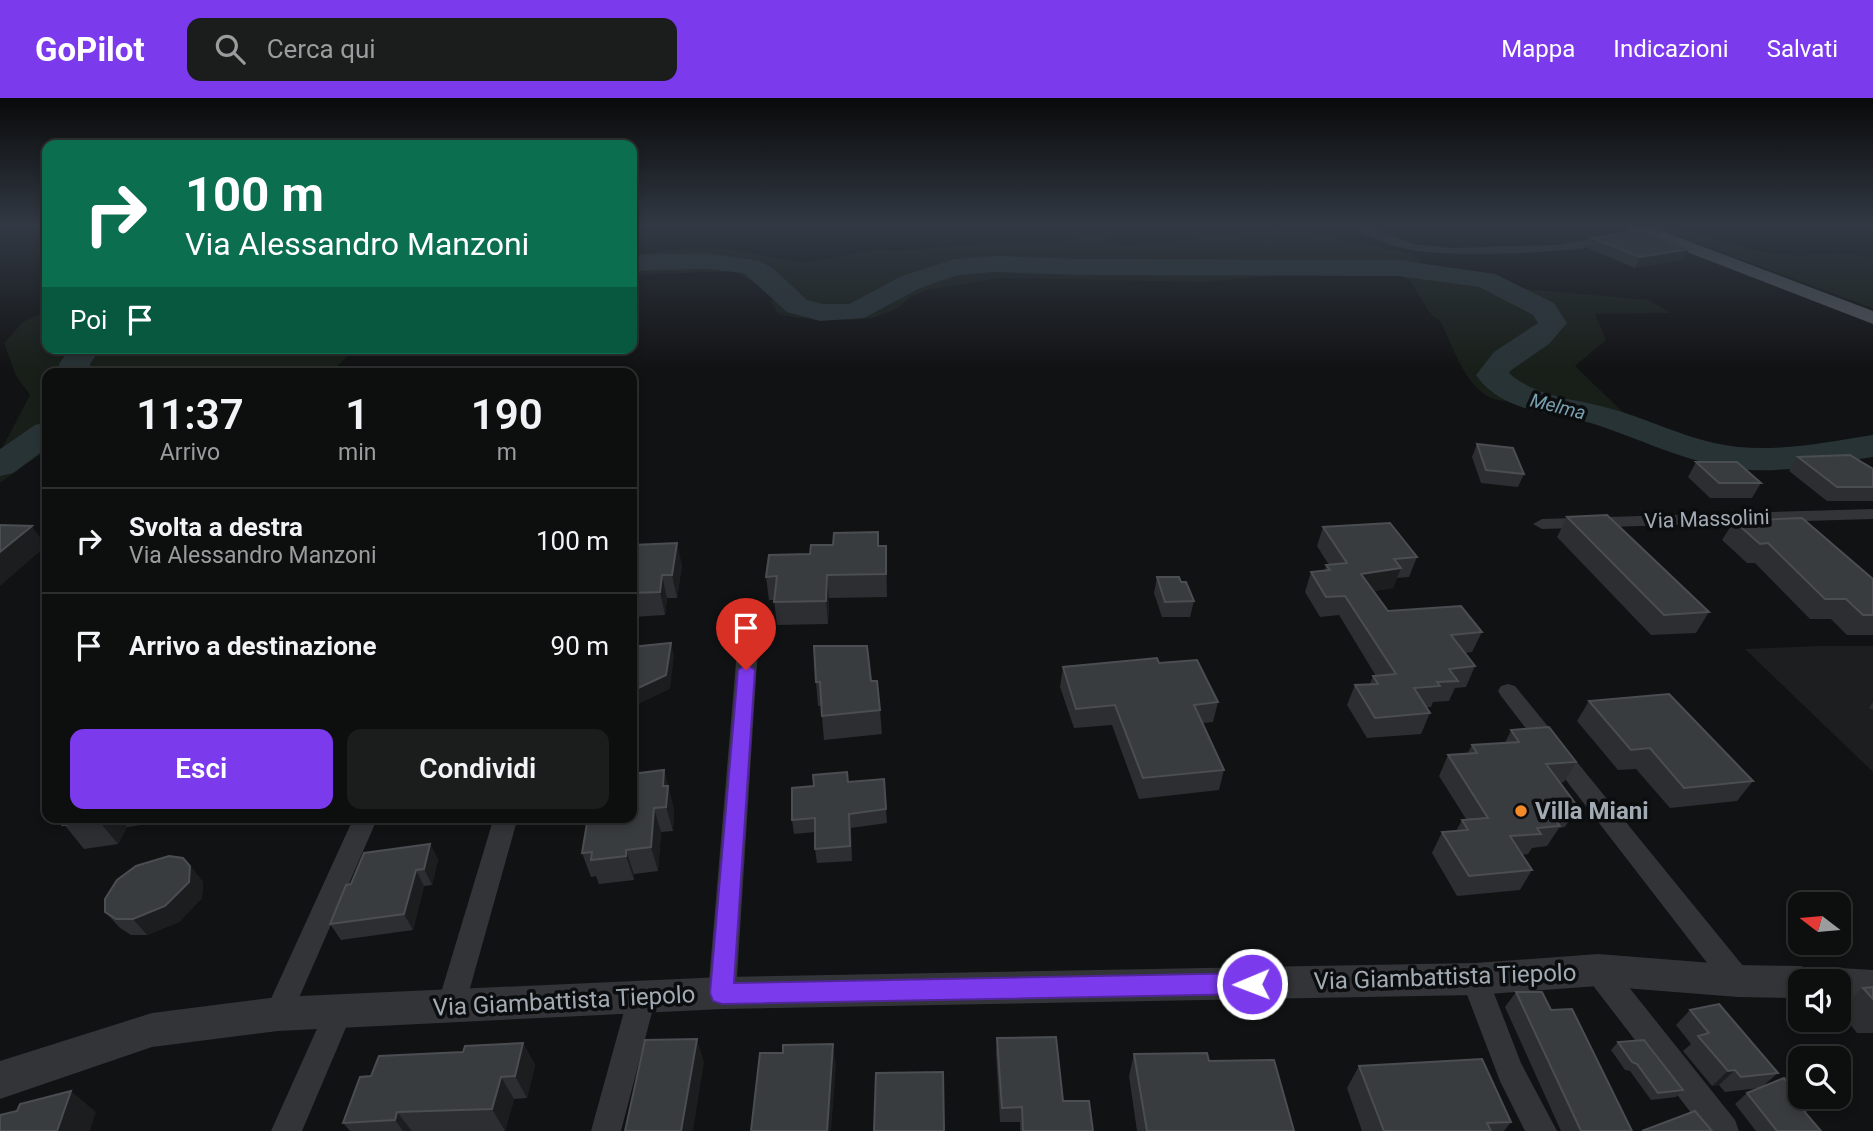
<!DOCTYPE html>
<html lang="it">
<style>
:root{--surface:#0d0e0e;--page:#1b1c1c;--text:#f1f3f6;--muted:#9a9c9e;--line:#2d2e2e;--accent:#7c3aed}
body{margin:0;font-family:Roboto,sans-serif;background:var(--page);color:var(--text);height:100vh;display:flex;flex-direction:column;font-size:26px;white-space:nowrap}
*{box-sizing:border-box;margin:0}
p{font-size:23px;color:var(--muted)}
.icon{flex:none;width:38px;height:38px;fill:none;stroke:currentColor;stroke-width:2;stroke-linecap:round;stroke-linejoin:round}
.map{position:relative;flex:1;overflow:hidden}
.sheet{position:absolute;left:42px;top:270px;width:595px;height:455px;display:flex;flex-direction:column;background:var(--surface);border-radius:14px;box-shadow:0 4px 10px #0003,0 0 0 2px var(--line)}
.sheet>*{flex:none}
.guide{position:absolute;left:42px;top:42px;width:595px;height:214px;border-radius:14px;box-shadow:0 4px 10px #0003,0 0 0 2px var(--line);background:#0b6e4f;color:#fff;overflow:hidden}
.needle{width:46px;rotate:286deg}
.controls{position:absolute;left:1788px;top:794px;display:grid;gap:14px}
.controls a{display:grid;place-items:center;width:63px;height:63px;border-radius:14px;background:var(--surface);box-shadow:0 4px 10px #0003,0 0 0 2px var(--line);font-size:35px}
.pin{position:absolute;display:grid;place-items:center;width:60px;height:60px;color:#fff;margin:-72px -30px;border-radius:50% 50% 50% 0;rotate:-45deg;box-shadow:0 0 7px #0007}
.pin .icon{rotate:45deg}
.me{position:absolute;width:77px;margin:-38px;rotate:269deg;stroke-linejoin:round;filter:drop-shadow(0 0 5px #0008)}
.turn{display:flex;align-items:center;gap:24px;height:147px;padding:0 28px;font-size:32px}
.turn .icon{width:91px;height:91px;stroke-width:2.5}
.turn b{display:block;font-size:49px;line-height:60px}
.then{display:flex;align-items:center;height:66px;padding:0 28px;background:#0003;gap:14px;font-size:26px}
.eta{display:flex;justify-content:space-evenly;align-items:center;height:119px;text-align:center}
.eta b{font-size:42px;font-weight:600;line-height:49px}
.action{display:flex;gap:14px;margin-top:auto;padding:14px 28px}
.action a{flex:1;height:80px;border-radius:14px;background:var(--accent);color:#fff;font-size:28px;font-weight:600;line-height:80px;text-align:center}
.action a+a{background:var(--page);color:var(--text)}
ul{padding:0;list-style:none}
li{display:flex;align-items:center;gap:21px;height:105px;padding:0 28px;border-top:2px solid var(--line)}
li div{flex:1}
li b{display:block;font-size:26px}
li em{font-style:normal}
header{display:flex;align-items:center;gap:42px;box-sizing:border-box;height:98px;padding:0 35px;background:var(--accent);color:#fff}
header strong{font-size:33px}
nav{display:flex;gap:38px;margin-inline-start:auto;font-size:24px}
.search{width:490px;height:63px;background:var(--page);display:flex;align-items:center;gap:18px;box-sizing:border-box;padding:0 24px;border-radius:14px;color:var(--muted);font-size:26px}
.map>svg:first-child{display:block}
.built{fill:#1d1e20}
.green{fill:#181e18}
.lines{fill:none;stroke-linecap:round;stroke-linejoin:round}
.river{fill:#283336;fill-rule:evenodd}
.minor{fill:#323438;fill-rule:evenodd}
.tertiary{fill:#323438;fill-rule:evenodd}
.primary{fill:#4e5257;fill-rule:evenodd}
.wall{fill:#2d2e31}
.shaded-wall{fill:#1c1d1f}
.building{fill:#393c3f;stroke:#4a4d51;stroke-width:2}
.route{fill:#7c3aed;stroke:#51269a;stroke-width:2}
.poi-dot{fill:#f38a29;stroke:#0c0d0e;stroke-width:2.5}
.labels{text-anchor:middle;stroke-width:7;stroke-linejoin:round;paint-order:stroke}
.far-water-label{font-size:19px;font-style:italic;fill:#78a0b0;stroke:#0c0d0e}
.street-label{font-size:21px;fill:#a2abb4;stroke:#0c0d0e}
.near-poi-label{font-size:24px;font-weight:bold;fill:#a2abb4;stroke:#0c0d0e;text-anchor:start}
.near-street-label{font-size:24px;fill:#a2abb4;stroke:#0c0d0e}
</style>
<header>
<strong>GoPilot</strong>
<div class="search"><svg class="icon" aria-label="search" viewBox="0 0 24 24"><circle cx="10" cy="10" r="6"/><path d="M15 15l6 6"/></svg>Cerca qui</div>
<nav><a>Mappa</a><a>Indicazioni</a><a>Salvati</a></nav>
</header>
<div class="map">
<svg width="1873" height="1033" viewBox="0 0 1873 1033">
<rect width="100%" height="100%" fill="#111213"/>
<path class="built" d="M 1819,548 L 1873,548 L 1873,674 L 1745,551 Z"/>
<path class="green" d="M 1648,127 L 1664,127 L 1761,154 L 1799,158 L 1837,155 L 1873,159 L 1873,210 Z
M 1275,132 L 1308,135 L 1414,156 L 1422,166 L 1485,176 L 1523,191 L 1648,202 L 1671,215 L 1595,216 L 1606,242 L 1575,268 L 1652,342 L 1594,319 L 1493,301 C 1463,287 1455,251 1441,225 C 1438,219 1438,223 1433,218 C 1421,205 1418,189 1403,178 L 1296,176 L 1204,184 L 1000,180 L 927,192 L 910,199 L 898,210 L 873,220 L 850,222 L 799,220 L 778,216 L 771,204 L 774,197 L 734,173 L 632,177 L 632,156 L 696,150 L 728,151 L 803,165 L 874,152 L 896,153 L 1012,144 L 1040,145 L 1106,137 L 1110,145 L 1126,148 Z
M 47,213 L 47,250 L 355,250 L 331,275 L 47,275 L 47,352 L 0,385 L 0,354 L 30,297 L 16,278 L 4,245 L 23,224 Z"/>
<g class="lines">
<path class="river" d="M 706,155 L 760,163 L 775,172 L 807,202 L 822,206 L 849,206 L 902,178 L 955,161 L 996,158 L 1080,161 L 1397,162 L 1495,176 L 1554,205 L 1567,225 L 1549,246 L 1510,273 L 1509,275 C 1537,300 1574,300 1608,310 C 1644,319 1678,337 1714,345 C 1767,357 1820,345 1873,337 L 1873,359 C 1833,365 1791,374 1751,372 C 1696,369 1648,344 1597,327 C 1568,318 1537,317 1509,304 C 1496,298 1484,289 1476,277 L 1494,254 L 1538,225 L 1533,217 L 1479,189 L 1397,178 L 1080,177 L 996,174 L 958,177 L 920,190 L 864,220 L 820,223 L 787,214 L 744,175 L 706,171 L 632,173 L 632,157 Z
M 70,250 L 101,250 L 90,266 L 92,275 L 60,275 L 59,266 Z
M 47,324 L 47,350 L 13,375 L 0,378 L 0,351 L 35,327 Z"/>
<path class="minor" d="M 1363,127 L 1414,146 L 1449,150 L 1556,147 L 1616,137 L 1621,140 C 1597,157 1444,159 1411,152 C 1393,148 1365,139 1351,128 Z
M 1873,411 L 1873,421 L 1542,431 L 1533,426 L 1542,421 Z
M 750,511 L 757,513 L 760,517 L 736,895 L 732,904 L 722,908 L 712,904 L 708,895 L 740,517 L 743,513 Z
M 1508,586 L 1515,588 L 1748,874 L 1752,883 L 1748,892 L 1738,896 L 1728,892 L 1501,598 L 1498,593 L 1501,588 Z
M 354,719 L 378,719 L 288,925 L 278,929 L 268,925 L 264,916 Z
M 494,719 L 518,719 L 465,908 L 461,917 L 451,921 L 441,917 L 437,908 Z
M 1598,860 L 1608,863 L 1735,1022 L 1739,1033 L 1705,1033 L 1588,881 L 1584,872 L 1588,863 Z
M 1475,868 L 1485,872 L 1521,965 L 1557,1033 L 1525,1033 L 1500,983 L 1461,881 L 1465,872 Z
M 642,886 L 652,890 L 656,899 L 621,1033 L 591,1033 L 628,899 L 632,890 Z
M 339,900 L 349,904 L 353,913 L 302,1033 L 271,1033 L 329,904 Z"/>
<path class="tertiary" d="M 1598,856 L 1738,867 L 1801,868 L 1813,873 L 1818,884 L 1801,884 L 1801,900 L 1738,899 L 1598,888 L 1475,897 L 722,911 L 278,933 L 152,949 L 0,1001 L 0,963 L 152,915 L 278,899 L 722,879 L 1475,865 Z
M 1839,870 L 1873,872 L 1873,904 L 1839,902 L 1839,884 L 1822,884 L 1827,875 Z"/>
<path class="primary" d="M 1623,127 L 1646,127 L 1873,213 L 1873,226 L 1625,130 Z"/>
</g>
<path class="wall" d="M 1592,140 L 1684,161 L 1635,170 L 1588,150 Z
M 1477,346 L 1524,376 L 1518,389 L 1481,385 L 1472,359 Z
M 1798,359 L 1873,371 L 1873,403 L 1827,403 L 1789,373 Z
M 1696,364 L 1761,385 L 1752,400 L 1710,400 L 1688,379 Z
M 1567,419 L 1709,514 L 1696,535 L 1651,537 L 1557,439 Z
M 1734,423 L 1873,481 L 1873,537 L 1847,537 L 1831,521 L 1810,521 L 1755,465 L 1747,465 L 1722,442 Z
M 1323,429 L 1417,459 L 1409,479 L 1397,480 L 1393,490 L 1374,493 L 1388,513 L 1482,534 L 1472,554 L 1465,555 L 1475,568 L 1466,589 L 1455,590 L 1449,603 L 1433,604 L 1431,609 L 1426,609 L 1430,615 L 1421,636 L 1367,640 L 1347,607 L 1355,587 L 1370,586 L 1373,578 L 1376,578 L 1339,517 L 1320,519 L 1305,494 L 1311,474 L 1325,473 L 1326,467 L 1329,467 L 1317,448 Z
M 632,447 L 682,467 L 677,500 L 667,500 L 665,517 L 632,519 Z
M 878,448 L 886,448 L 887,499 L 829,500 L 828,526 L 777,527 L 774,502 L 769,502 L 766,479 Z
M 1157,479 L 1181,484 L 1194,503 L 1190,519 L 1162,519 L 1154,495 Z
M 1159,565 L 1218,604 L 1213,624 L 1203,625 L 1224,672 L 1219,692 L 1139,701 L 1112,627 L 1074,630 L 1060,589 L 1063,569 Z
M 871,583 L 880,612 L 882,636 L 824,642 L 821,608 L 818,608 L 816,584 Z
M 1589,603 L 1753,683 L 1737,703 L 1670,710 L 1636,671 L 1618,672 L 1577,623 Z
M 1873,604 L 1873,612 L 1869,610 Z
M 1511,632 L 1576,664 L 1564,684 L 1560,685 L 1578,709 L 1565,729 L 1559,730 L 1547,748 L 1532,750 L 1528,756 L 1522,757 L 1532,772 L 1520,792 L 1457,798 L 1432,755 L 1442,734 L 1456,733 L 1462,722 L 1466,721 L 1439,678 L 1448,657 L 1467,656 L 1472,647 L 1505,645 Z
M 664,672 L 674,712 L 673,733 L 661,734 L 658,773 L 634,776 L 634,782 L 599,786 L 596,778 L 591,779 L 582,755 L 632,719 Z
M 884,681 L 887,725 L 851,730 L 852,763 L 817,765 L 815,751 L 815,734 L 794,736 L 792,722 L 848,684 Z
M 58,719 L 195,719 L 127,729 L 118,746 L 84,751 Z
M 383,719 L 449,719 L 449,721 L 387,726 Z
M 430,746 L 438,762 L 432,787 L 424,788 L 413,832 L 341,842 L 330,826 L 351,786 Z
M 190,768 L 203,784 L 202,800 L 179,824 L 147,837 L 131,837 L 120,830 L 105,814 Z
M 1873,889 L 1873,935 L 1857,935 L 1839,912 L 1863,890 Z
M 1516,894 L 1551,912 L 1632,1033 L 1561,1033 L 1505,909 Z
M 1690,912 L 1778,975 L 1762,989 L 1810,1011 L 1805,1015 L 1821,1033 L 1756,1033 L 1735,1006 L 1747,995 L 1759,990 L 1725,994 L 1719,987 L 1712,988 L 1683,953 L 1691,946 L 1676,927 Z
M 997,940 L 1063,1003 L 1093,1033 L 1020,1033 L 1020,1024 L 1000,1024 L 996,955 Z
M 1618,944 L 1683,992 L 1676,999 L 1651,1002 L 1630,973 L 1625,972 L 1611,952 Z
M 523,945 L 535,967 L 527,1000 L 514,1001 L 505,1033 L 350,1033 L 343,1025 L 371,978 L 463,954 Z
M 1134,956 L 1209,963 L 1294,1033 L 1137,1033 L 1129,978 Z
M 1359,968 L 1511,1024 L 1504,1033 L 1362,1033 L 1347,990 Z"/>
<path class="shaded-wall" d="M 1689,151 L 1684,161 L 1635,170 L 1640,159 Z
M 32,428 L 46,448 L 0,488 L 0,454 Z
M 677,445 L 682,467 L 677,500 L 672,477 Z
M 1401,470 L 1393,490 L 1355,496 L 1361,476 Z
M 662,477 L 667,500 L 665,517 L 660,494 Z
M 827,477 L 829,500 L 828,526 L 826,503 Z
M 671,545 L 674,558 L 670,591 L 636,607 L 632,610 L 632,593 Z
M 664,672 L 674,712 L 673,733 L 666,709 L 663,688 Z
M 654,710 L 661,734 L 658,773 L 651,749 Z
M 99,719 L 119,719 L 127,729 L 118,746 L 98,722 Z
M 430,746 L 438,762 L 432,787 L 424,771 Z
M 626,752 L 634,776 L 634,782 L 626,758 Z
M 190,768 L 203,784 L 202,800 L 179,824 L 147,837 L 133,821 Z
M 416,772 L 424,788 L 413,832 L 404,816 Z
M 697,941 L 704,964 L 693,1033 L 681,1033 Z
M 523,945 L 535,967 L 527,1000 L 515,978 Z
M 833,946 L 836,968 L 831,1033 L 827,1033 Z
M 1735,972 L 1719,987 L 1712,988 L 1728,973 Z
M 501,979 L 514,1001 L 505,1033 L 492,1011 Z
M 71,993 L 96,1014 L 90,1033 L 57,1033 Z
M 397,1014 L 412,1033 L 403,1033 L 395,1022 Z"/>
<path class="building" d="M 1643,132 L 1689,151 L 1640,159 L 1592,140 Z
M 1477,346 L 1513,350 L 1524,376 L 1486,372 Z
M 1850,357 L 1873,371 L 1873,389 L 1837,389 L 1798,359 Z
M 1696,364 L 1737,364 L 1761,385 L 1719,385 Z
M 1607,417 L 1709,514 L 1664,517 L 1567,419 Z
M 1802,420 L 1873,481 L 1873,517 L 1863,517 L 1846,501 L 1825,501 L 1768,445 L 1760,446 L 1734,423 Z
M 1390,425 L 1417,459 L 1394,461 L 1401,470 L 1361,476 L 1388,513 L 1461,508 L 1482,534 L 1451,537 L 1475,568 L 1449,571 L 1458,583 L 1437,584 L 1440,588 L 1414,590 L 1430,615 L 1375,620 L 1355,587 L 1378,586 L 1373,578 L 1396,576 L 1345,498 L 1326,499 L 1311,474 L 1330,472 L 1326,467 L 1347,465 L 1323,429 Z
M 0,427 L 32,428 L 0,454 Z
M 878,434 L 878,448 L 886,448 L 886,476 L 827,477 L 826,503 L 774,504 L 777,478 L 766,479 L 769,457 L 810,456 L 811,447 L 833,447 L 834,435 Z
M 677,445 L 672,477 L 662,477 L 660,494 L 632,495 L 632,447 Z
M 1157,479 L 1179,479 L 1181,484 L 1186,484 L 1194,503 L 1165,504 Z
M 671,545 L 666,577 L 632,593 L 632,549 Z
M 814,548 L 867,548 L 871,583 L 877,583 L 880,612 L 822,618 L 820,584 L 816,584 Z
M 1157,560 L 1159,565 L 1197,562 L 1218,604 L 1194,607 L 1224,672 L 1143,680 L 1115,607 L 1076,611 L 1063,569 Z
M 1669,596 L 1753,683 L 1684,690 L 1650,650 L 1631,652 L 1589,603 Z
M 1549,629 L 1576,664 L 1546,666 L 1578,709 L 1548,712 L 1560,728 L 1537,730 L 1541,736 L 1510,738 L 1532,772 L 1469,778 L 1442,734 L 1468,732 L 1462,722 L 1488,720 L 1448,657 L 1477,655 L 1472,647 L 1519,644 L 1511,632 Z
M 664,672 L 663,688 L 668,688 L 666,709 L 654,710 L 651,749 L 626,752 L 626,758 L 591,762 L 592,754 L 582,755 L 588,719 L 632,719 L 632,676 Z
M 847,674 L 848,684 L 884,681 L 886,711 L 849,716 L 850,748 L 815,751 L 815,720 L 792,722 L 792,690 L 814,688 L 813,677 Z
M 68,719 L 99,719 L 98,722 L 63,727 Z
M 430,746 L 424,771 L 416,772 L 404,816 L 330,826 L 346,787 L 351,786 L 364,755 Z
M 169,758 L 183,760 L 190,768 L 189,784 L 165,808 L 133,821 L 116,821 L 105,814 L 105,801 L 117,782 L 136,768 Z
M 1873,889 L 1873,901 L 1863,890 Z
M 1516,894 L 1542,894 L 1551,912 L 1572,911 L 1632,1033 L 1581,1033 Z
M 1719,906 L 1778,975 L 1741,979 L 1735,972 L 1728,973 L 1698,938 L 1709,935 L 1690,912 Z
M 1056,939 L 1063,1003 L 1089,1003 L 1093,1033 L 1023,1033 L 1022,1009 L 1002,1010 L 997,940 Z
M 697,941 L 681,1033 L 625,1033 L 645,942 Z
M 1644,942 L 1683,992 L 1658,995 L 1637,966 L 1632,964 L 1618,944 Z
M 523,945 L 515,978 L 501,979 L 492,1011 L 397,1014 L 395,1022 L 343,1025 L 360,979 L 371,978 L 379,958 L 463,954 L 465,948 Z
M 833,946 L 827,1033 L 751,1033 L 760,955 L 783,955 L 783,947 Z
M 1207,955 L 1209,963 L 1274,962 L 1294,1033 L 1147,1033 L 1134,956 Z
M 1482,961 L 1511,1024 L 1487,1025 L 1491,1033 L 1384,1033 L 1359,968 Z
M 943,974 L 944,1033 L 874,1033 L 876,975 Z
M 1784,980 L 1810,1011 L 1803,1012 L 1821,1033 L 1777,1033 L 1747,995 Z
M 71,993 L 57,1033 L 0,1033 L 0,1017 L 17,1013 L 20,1006 Z
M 1695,1013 L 1712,1033 L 1642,1033 Z"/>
<linearGradient id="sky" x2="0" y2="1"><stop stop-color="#090a0a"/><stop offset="0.47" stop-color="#323944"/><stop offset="1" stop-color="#323944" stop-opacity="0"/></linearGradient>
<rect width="1873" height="272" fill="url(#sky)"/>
<path class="route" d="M 746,566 L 755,572 L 734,885 L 1252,875 L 1260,878 L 1263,886 L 1260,893 L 1252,896 L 722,906 L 713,903 L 710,895 L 738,572 Z"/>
<circle class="poi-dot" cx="1521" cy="713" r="7"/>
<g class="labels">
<g class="far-water-label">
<text transform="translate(1558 308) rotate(14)" y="7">Melma</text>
</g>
<g class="street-label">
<text transform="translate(1707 421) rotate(-2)" y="7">Via Massolini</text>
</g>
<g class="near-poi-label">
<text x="1535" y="721">Villa Miani</text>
</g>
<g class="near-street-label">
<text transform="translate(1445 879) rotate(-2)" y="8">Via Giambattista Tiepolo</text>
<text transform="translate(564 903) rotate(-3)" y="8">Via Giambattista Tiepolo</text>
</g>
</g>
</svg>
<div class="controls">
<a><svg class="needle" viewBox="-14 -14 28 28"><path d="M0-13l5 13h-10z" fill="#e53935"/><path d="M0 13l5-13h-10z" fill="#9a9c9e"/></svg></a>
<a><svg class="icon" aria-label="sound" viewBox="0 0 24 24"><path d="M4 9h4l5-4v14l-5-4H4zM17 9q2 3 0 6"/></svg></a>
<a><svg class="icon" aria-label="search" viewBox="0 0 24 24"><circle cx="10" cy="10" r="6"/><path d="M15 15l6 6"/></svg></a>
</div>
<div class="pin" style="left:746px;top:572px;background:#d93025"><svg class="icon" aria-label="arrive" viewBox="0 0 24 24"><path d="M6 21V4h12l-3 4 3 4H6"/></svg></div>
<svg class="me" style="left:1252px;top:886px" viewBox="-20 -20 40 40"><circle r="17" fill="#7c3aed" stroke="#fff" stroke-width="3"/><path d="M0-11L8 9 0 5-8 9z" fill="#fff"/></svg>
<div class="guide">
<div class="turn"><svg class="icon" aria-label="right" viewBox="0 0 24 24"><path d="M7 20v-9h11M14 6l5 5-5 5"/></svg><div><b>100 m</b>Via Alessandro Manzoni</div></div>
<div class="then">Poi<svg class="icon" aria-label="arrive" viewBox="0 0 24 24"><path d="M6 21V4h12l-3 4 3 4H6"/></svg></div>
</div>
<section class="sheet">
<div class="eta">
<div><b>11:37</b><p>Arrivo</p></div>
<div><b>1</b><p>min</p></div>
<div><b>190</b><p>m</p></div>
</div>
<ul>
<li><svg class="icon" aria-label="right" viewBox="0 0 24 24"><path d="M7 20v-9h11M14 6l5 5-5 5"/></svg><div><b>Svolta a destra</b><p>Via Alessandro Manzoni</p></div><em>100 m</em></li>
<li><svg class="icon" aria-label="arrive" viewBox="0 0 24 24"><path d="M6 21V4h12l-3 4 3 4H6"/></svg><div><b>Arrivo a destinazione</b></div><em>90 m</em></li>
</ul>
<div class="action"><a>Esci</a><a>Condividi</a></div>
</section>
</div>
